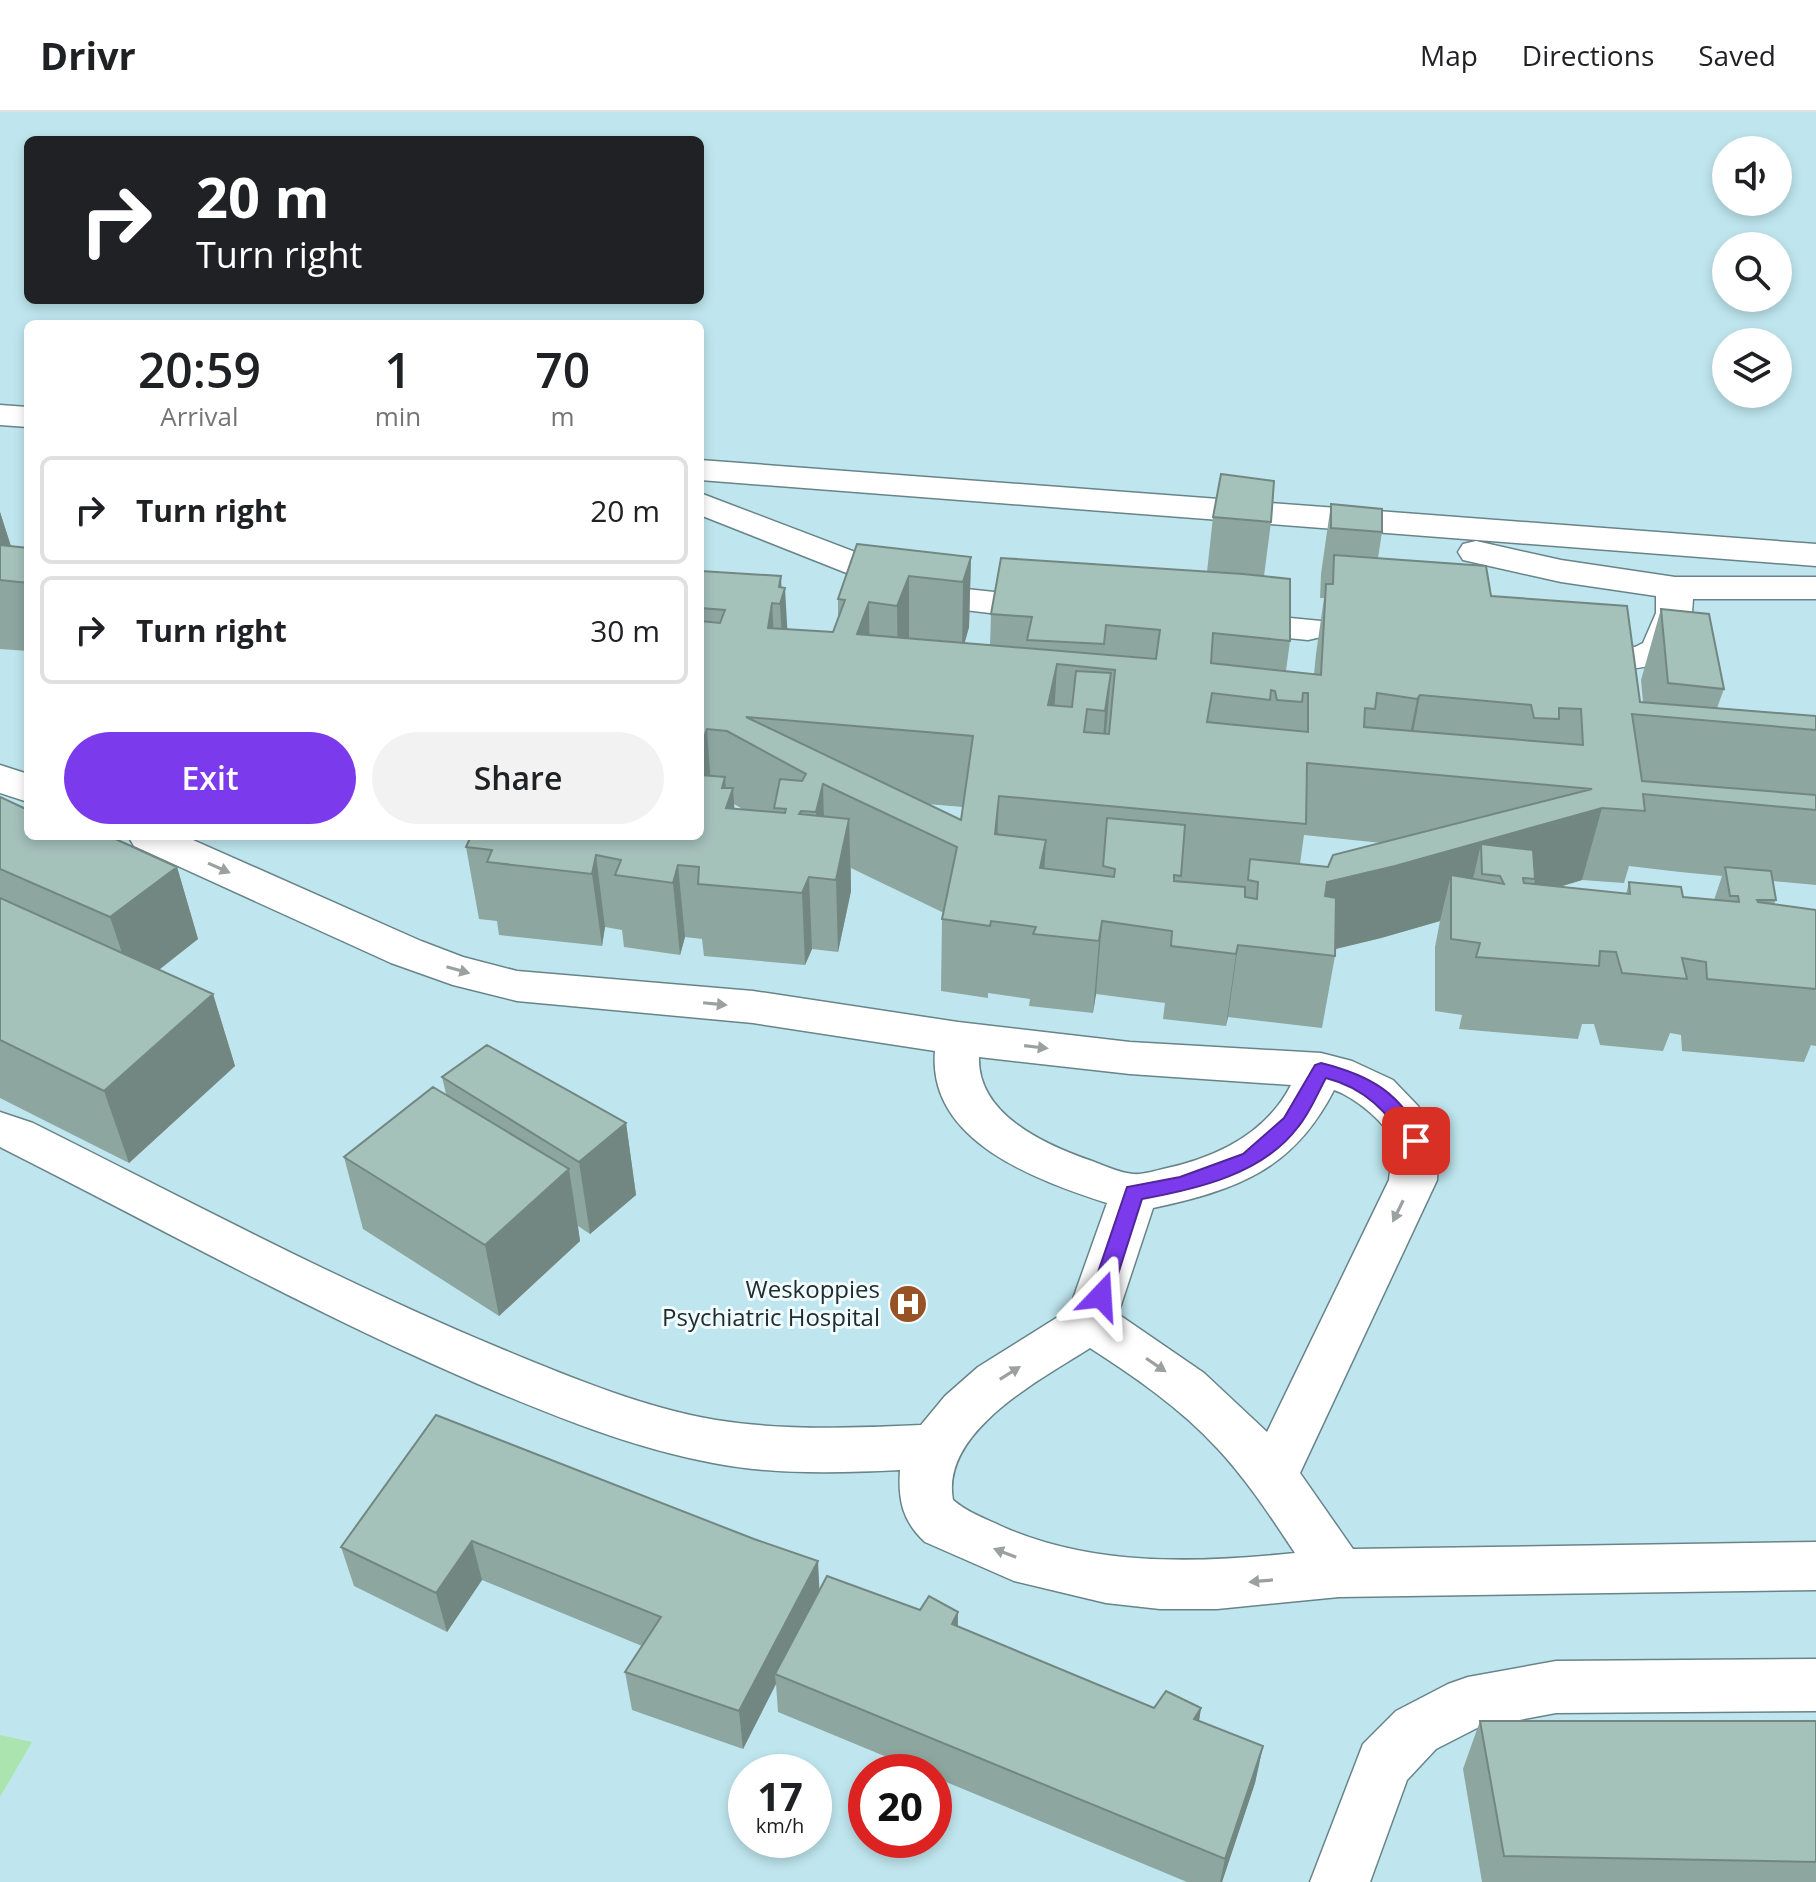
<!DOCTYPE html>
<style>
:root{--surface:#fff;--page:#f2f2f2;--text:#202124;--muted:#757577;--line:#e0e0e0;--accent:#7c3aed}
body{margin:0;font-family:"Open Sans",sans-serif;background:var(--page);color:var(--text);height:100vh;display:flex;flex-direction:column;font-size:30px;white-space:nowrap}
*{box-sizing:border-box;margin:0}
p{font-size:26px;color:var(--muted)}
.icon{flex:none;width:44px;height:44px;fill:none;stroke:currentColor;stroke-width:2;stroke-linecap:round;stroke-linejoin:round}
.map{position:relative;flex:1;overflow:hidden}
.details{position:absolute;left:24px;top:208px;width:680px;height:520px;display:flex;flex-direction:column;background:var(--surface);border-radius:12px;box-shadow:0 4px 12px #0003}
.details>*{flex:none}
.guide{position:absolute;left:24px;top:24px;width:680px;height:168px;border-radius:12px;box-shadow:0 4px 12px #0003;background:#202124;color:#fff;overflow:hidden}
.fabs{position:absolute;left:1712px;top:24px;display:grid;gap:16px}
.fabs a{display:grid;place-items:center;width:80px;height:80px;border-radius:50%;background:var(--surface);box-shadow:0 4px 12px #0003;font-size:40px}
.speed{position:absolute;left:728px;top:1642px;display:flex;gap:16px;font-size:40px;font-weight:700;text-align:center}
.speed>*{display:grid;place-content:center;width:104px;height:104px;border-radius:50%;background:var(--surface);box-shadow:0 4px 12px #0003;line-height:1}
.speed small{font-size:20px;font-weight:400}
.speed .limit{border:12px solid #d22;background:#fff;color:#111}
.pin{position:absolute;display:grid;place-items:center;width:68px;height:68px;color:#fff;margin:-34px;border-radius:16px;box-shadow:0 4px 12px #0006}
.me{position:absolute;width:88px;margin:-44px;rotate:20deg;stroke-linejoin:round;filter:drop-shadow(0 0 6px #0008)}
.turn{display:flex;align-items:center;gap:28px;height:168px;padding:0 40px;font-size:36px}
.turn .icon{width:104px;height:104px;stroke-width:2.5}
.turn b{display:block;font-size:56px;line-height:68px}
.eta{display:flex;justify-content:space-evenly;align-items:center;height:136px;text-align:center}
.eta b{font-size:48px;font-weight:600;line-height:56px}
.cta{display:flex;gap:16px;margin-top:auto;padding:16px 40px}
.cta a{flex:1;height:92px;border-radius:48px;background:var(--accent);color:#fff;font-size:32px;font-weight:600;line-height:92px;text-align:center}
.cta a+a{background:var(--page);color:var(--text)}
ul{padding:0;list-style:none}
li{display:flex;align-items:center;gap:24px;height:108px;margin:0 16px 12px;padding:0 24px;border:4px solid var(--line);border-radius:12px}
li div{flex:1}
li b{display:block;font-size:30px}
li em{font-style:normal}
header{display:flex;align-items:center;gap:48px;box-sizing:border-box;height:112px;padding:0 40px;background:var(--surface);border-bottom:2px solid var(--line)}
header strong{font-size:38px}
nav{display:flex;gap:44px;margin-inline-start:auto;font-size:28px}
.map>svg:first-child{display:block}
.built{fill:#bfe6ee;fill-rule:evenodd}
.green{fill:#abe4af}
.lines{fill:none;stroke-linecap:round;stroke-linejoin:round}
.minor-casing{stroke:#688489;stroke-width:3}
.minor{fill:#fff;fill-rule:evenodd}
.wall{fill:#8da6a0;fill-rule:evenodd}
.shaded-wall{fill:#738782}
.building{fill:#a4c1ba;stroke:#738782;stroke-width:2;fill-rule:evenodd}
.oneway{fill:#9ba0a1}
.route{fill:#7c3aed;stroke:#51269a;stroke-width:2}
.labels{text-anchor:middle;stroke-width:6;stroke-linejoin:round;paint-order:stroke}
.poi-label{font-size:24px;fill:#212c2e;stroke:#f0fcfe;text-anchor:end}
</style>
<header>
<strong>Drivr</strong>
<nav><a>Map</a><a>Directions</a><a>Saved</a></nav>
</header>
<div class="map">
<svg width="1816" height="1770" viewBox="0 0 1816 1770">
<rect width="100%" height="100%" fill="#d4f2f8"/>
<path class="built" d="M 0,0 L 1816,0 L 1816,1770 L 0,1770 ZM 28,28 L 700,28 L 700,188 L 28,188 ZM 1726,38 L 1778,38 L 1778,90 L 1726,90 ZM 1726,134 L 1778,134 L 1778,186 L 1726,186 ZM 28,212 L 700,212 L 700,724 L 28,724 ZM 1726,230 L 1778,230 L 1778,282 L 1726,282 ZM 746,1660 L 814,1660 L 814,1728 L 746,1728 ZM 866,1660 L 934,1660 L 934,1728 L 866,1728 Z"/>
<path class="green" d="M 0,1623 L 32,1630 L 0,1685 Z"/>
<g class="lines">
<defs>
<path id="minor" d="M 0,293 L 28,295 L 28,315 L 0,313 Z
M 700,348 L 1816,432 L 1816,454 L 700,368 Z
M 700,381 L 947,475 L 1051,486 L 1064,489 L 1069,497 L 1064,505 L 1051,508 L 930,494 L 700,403 Z
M 1476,429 L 1561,448 L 1675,465 L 1816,465 L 1816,487 L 1693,487 L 1692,501 L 1672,546 C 1638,562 1597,559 1561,550 L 1555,542 L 1561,534 L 1574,531 L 1635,535 L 1643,531 L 1656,501 L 1656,484 L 1561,470 L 1463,448 L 1458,440 L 1463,432 Z
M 1231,500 L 1321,509 L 1327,517 L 1321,525 L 1308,528 L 1218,519 L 1213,511 L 1218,503 Z
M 0,653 L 28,662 L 28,690 L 0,681 Z
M 128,724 L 184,724 L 421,829 L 463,845 L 517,859 L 753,879 L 958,910 L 1130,930 L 1321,941 L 1352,949 L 1393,968 L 1418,994 L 1439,1029 L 1437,1068 L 1300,1361 L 1353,1437 L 1816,1430 L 1816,1478 L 1339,1485 L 1217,1497 L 1160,1497 L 1106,1491 L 1014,1469 L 925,1430 C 902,1409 898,1387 900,1358 C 838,1361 775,1363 713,1351 C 632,1336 554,1304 478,1272 C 314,1202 159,1115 0,1035 L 0,1000 L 33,1011 C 187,1088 339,1169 497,1235 C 568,1264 640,1295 716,1308 C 784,1319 852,1316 921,1313 L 945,1284 L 978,1255 L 1069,1198 L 1107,1091 C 1037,1068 927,1030 935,939 L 753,911 L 517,889 L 453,873 L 391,851 L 134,734 ZM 979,945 L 1130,962 L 1291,973 C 1266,1022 1215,1046 1163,1057 C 1154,1059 1142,1063 1133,1062 C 1120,1061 1105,1054 1092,1049 C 1046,1033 977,1003 979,945 ZM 1334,978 C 1352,984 1386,1009 1392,1029 C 1395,1039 1390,1057 1389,1068 L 1267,1320 L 1204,1261 L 1118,1202 L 1153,1096 C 1237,1078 1293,1058 1334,978 ZM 1090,1236 C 1135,1265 1180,1296 1217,1336 C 1247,1368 1271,1405 1295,1441 C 1197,1451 1093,1455 1001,1414 C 984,1406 967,1400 953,1388 C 940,1319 1042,1267 1090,1236 Z
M 1816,1547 L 1816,1599 L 1556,1601 L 1477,1616 L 1436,1637 L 1407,1668 L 1370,1770 L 1310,1770 L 1363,1632 L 1396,1599 L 1448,1572 L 1468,1565 L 1556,1549 Z"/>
</defs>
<use href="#minor" class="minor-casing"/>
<use href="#minor" class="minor"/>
</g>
<path class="wall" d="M 1331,392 L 1382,420 L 1378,446 L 1491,484 L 1640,590 L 1643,590 L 1641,568 L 1661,497 L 1724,577 L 1717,596 L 1816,604 L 1816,773 L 1772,769 L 1776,788 L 1774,792 L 1816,798 L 1816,934 L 1811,933 L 1804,950 L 1682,939 L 1681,923 L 1670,921 L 1663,939 L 1600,933 L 1594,912 L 1582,912 L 1578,927 L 1459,917 L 1462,903 L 1435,899 L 1435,835 L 1440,809 L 1381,826 L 1335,837 L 1335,844 L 1322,916 L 1228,905 L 1226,914 L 1163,907 L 1165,891 L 1096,882 L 1093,901 L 1029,894 L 1030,887 L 988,881 L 988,886 L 941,879 L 942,807 L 944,801 L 851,756 L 851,779 L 838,840 L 812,837 L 805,853 L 704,844 L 702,827 L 685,825 L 680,843 L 624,835 L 622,818 L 605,815 L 602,834 L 499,823 L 497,809 L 479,807 L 466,735 L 700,724 L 700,463 L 782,475 L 787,517 L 833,520 L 838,506 L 838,487 L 971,445 L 969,515 L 964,531 L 990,533 L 991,502 L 1207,460 L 1213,405 L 1271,410 L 1264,464 L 1290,529 L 1286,559 L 1314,562 L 1316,542 L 1324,486 L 1320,486 L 1321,462 ZM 734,692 L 744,698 L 734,697 ZM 927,692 L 963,695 L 961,708 ZM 1304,723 L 1382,731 L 1328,755 L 1300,752 ZM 1629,754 L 1680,760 L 1722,764 L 1714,788 L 1683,785 L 1629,770 L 1626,782 L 1560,775 L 1582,768 L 1624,771 Z
M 0,400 L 11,434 L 28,436 L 28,539 L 0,537 Z
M 0,685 L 28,724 L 177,755 L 198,827 L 159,858 L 213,882 L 235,954 L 129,1051 L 0,986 Z
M 442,965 L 626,1011 L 636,1083 L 590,1122 L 578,1114 L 580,1129 L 499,1204 L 363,1117 L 344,1045 L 446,982 Z
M 436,1303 L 820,1477 L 920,1498 L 958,1500 L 958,1514 L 1154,1596 L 1201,1596 L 1199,1609 L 1263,1634 L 1255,1671 L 1222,1770 L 1187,1770 L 934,1665 L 934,1660 L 923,1660 L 778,1600 L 776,1572 L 743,1637 L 632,1598 L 625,1560 L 642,1534 L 482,1468 L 447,1520 L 354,1474 L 341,1435 Z
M 1480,1609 L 1816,1609 L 1816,1770 L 1482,1770 L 1463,1657 Z"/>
<path class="shaded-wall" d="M 0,400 L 12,438 L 0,466 Z
M 971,445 L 969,515 L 962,541 L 963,470 Z
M 781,464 L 782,486 L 785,476 L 789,546 L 784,563 L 779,475 Z
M 909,464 L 909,535 L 898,565 L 897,494 Z
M 869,490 L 870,560 L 857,522 Z
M 772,491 L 776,562 L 768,516 Z
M 1057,552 L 1053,623 L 1048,593 Z
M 1111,561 L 1105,633 L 1100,671 L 1105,599 Z
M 1420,583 L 1407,654 L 1403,658 L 1417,587 Z
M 707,617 L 712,689 L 700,724 L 700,637 Z
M 725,665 L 727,693 L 733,676 L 738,748 L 722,676 Z
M 823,672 L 825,744 L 818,766 L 816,700 Z
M 999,684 L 996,756 L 995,722 Z
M 1602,696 L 1582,768 L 1531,783 L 1535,767 L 1523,766 L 1504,772 L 1481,732 L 1465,802 L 1451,763 L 1440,809 L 1381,826 L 1315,842 L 1327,770 Z
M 849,707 L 851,779 L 838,840 L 836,768 Z
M 1046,728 L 1042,800 L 1040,756 Z
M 596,743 L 605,815 L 602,834 L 592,762 Z
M 678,753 L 685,825 L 680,843 L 673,771 Z
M 177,755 L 198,827 L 134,877 L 110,805 Z
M 809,765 L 812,837 L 805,853 L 802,781 Z
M 1102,809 L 1096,882 L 1093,901 L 1099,829 Z
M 1238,833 L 1228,905 L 1226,914 L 1236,842 Z
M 213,882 L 235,954 L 129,1051 L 104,979 Z
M 626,1011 L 636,1083 L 590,1122 L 579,1050 Z
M 569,1057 L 580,1129 L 499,1204 L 485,1133 Z
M 472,1429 L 482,1468 L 447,1520 L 436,1481 Z
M 818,1449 L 820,1488 L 775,1562 L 776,1572 L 743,1637 L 739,1599 Z
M 958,1500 L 957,1538 L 952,1512 Z
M 1201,1596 L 1195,1633 L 1194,1607 Z
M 1263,1634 L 1255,1671 L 1222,1770 L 1220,1770 L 1225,1747 Z"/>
<path class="building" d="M 1221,362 L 1274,369 L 1271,410 L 1213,405 Z
M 1331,392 L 1382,397 L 1382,420 L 1331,416 Z
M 857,432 L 971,445 L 963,470 L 909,464 L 897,494 L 869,490 L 857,522 L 1156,547 L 1160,518 L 1106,513 L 1104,532 L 1027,528 L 1032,505 L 991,502 L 1001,446 L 1243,462 L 1290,467 L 1290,529 L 1213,521 L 1211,551 L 1321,563 L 1326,472 L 1333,472 L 1334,443 L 1486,454 L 1491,484 L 1627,494 L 1640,590 L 1816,604 L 1816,618 L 1632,602 L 1642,669 L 1816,683 L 1816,698 L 1643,682 L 1645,699 L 1602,696 L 1395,754 L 1327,770 L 1325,784 L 1336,786 L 1335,844 L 1238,833 L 1236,842 L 1171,834 L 1172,819 L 1102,809 L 1099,829 L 1033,822 L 1036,815 L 991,809 L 990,814 L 942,807 L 957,735 L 823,672 L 816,700 L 801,699 L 799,702 L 849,707 L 836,768 L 809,765 L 802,781 L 698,772 L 699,755 L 678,753 L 673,771 L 615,763 L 621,748 L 596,743 L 592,762 L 487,750 L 492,738 L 466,735 L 471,724 L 700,724 L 700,663 L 725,665 L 722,676 L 733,676 L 726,696 L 785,701 L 786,697 L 774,696 L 780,667 L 802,669 L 806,662 L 727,619 L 707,617 L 700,637 L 700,509 L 720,511 L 725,498 L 700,496 L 700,463 L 701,459 L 781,464 L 779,475 L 785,476 L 780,492 L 772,491 L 768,516 L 833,520 L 845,488 L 838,487 ZM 1057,552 L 1115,558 L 1109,622 L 1084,620 L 1087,597 L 1105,599 L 1111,561 L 1076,559 L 1072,595 L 1048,593 ZM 1271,578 L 1275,579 L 1277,588 L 1302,590 L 1303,581 L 1308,581 L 1308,620 L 1207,610 L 1212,581 L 1270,588 ZM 1377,581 L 1417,587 L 1420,583 L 1531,593 L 1534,606 L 1559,607 L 1559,596 L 1581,597 L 1583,633 L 1364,615 L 1365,596 L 1375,597 ZM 746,605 L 973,624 L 961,708 ZM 1307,651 L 1592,677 L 1333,743 L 1328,755 L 1250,747 L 1248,768 L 1258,770 L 1257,787 L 1245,785 L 1245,775 L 1174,769 L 1174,763 L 1181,764 L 1185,713 L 1107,706 L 1103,754 L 1115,757 L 1114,765 L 1040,756 L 1046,728 L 995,722 L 999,684 L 1306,712 Z
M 0,433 L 28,436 L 28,471 L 0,468 Z
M 1661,497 L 1709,502 L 1724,577 L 1668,571 Z
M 0,685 L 28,698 L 28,724 L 109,724 L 177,755 L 110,805 L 0,757 Z
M 1481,732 L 1533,738 L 1535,767 L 1523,766 L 1524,771 L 1630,782 L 1629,770 L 1681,775 L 1683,785 L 1739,790 L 1738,784 L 1730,784 L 1725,755 L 1771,759 L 1776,788 L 1757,788 L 1758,790 L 1816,798 L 1816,877 L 1707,867 L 1706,850 L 1682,846 L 1687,867 L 1622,861 L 1616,840 L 1600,839 L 1599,854 L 1476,845 L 1480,831 L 1451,827 L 1451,763 L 1504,772 L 1500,764 L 1482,762 Z
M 0,786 L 213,882 L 104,979 L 0,928 Z
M 487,933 L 626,1011 L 579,1050 L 442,965 Z
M 433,975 L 569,1057 L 485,1133 L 344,1045 Z
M 436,1303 L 754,1427 L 818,1449 L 739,1599 L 625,1560 L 661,1505 L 472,1429 L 436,1481 L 341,1435 Z
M 827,1464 L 920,1498 L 929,1484 L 958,1500 L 952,1512 L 1154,1596 L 1166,1579 L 1201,1596 L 1194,1607 L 1263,1634 L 1225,1747 L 775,1562 Z
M 1480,1609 L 1816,1609 L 1816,1750 L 1504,1744 Z"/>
<defs><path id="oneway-solid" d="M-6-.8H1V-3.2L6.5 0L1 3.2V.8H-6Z" transform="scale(2)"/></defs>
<g class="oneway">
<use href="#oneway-solid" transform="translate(219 756) rotate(24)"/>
<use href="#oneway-solid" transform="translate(458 858) rotate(16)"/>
<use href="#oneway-solid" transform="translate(715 892) rotate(6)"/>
<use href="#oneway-solid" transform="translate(1036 935) rotate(7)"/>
<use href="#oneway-solid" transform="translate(1398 1099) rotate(116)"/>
<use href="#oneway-solid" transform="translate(1156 1253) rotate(34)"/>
<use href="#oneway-solid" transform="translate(1010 1261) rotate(-32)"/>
<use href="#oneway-solid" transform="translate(1005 1441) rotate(-159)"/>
<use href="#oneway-solid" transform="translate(1261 1469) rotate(175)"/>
</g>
<path class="route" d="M 1321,951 C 1373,964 1399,981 1426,1029 L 1423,1034 L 1409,1034 C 1388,1000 1365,976 1326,966 C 1317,982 1310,1001 1298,1015 C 1263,1062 1197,1077 1142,1087 L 1111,1184 L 1108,1190 L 1093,1190 L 1090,1184 L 1127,1075 L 1180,1065 L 1243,1042 L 1284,1006 L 1315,953 Z"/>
<defs>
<symbol id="hospital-disc" viewBox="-11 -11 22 22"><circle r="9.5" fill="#975226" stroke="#f0fcfe"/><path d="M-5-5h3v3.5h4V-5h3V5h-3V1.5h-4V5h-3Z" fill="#fff"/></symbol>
</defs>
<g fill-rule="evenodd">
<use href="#hospital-disc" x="886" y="1170" width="44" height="44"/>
</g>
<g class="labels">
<g class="poi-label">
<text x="880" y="1186">Weskoppies<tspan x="880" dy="28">Psychiatric Hospital</tspan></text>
</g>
</g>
</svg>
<div class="fabs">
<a><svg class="icon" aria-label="sound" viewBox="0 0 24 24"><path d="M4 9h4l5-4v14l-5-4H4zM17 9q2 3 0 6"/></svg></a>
<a><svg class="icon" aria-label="search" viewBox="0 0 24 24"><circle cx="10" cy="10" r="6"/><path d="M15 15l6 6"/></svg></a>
<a><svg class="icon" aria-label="layers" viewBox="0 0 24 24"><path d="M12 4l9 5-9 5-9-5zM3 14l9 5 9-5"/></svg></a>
</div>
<div class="speed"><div>17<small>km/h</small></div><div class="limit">20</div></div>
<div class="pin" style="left:1416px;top:1029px;background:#d93025"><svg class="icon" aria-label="arrive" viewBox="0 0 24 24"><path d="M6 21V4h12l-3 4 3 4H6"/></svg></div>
<svg class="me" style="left:1101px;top:1184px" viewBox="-20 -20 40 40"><path d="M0-17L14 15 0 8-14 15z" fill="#7c3aed" stroke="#fff" stroke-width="4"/></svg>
<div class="guide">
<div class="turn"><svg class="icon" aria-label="right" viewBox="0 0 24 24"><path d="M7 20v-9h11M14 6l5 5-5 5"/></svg><div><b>20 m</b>Turn right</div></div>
</div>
<section class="details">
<div class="eta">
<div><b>20:59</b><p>Arrival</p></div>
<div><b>1</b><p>min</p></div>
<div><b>70</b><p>m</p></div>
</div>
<ul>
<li><svg class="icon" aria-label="right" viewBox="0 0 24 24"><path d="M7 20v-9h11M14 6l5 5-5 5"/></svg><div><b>Turn right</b></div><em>20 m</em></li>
<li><svg class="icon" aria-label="right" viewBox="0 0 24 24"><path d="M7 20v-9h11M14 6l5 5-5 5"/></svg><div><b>Turn right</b></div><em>30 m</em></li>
</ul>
<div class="cta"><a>Exit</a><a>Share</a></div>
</section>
</div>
